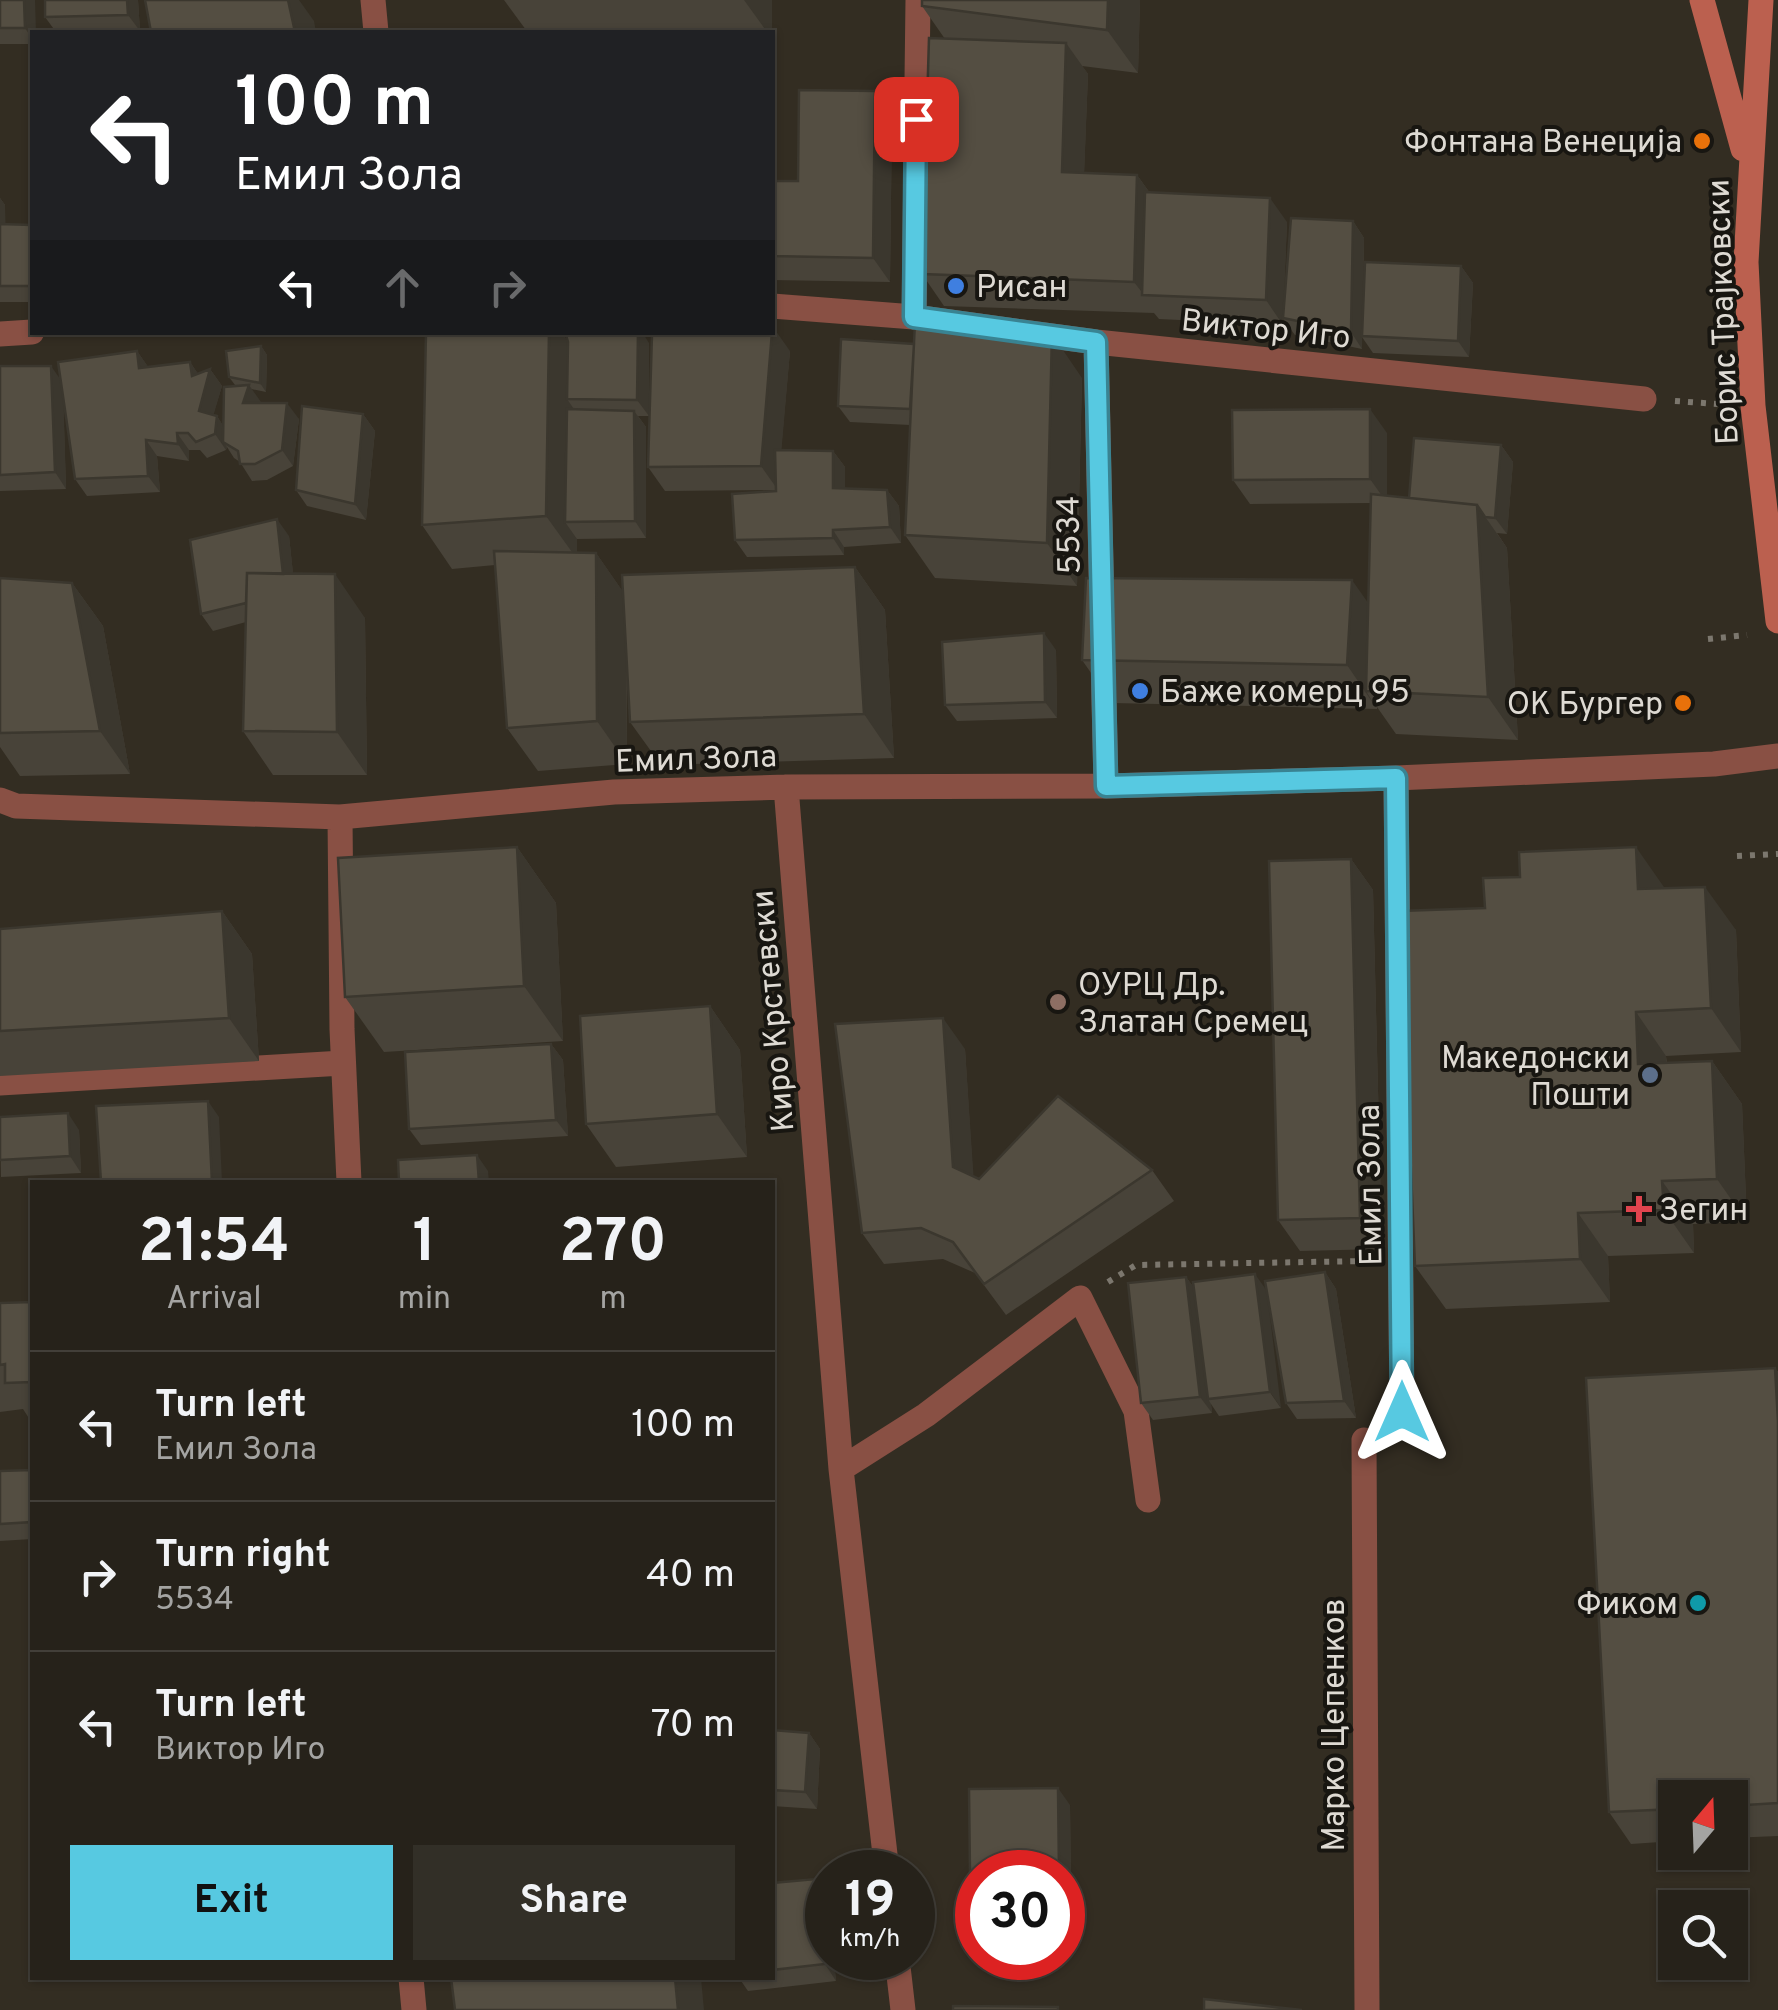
<!DOCTYPE html>
<meta charset="utf-8">
<style>
:root{--surface:#26221a;--page:#322f27;--text:#f1f3f6;--muted:#a4a4a2;--line:#423f39;--accent:#57c9e1}
body{margin:0;font-family:Overpass,sans-serif;background:var(--page);color:var(--text);height:100vh;display:flex;flex-direction:column;font-size:38px;white-space:nowrap}
*{box-sizing:border-box;margin:0}
p{font-size:32px;color:var(--muted)}
.icon{flex:none;width:55px;height:55px;fill:none;stroke:currentColor;stroke-width:2;stroke-linecap:round;stroke-linejoin:round}
.map{position:relative;flex:1;overflow:hidden}
.details{position:absolute;left:30px;top:1180px;width:745px;height:800px;display:flex;flex-direction:column;background:var(--surface);border-radius:0px;box-shadow:0 2px 8px #0004,0 0 0 2px var(--line)}
.details>*{flex:none}
.banner{position:absolute;left:30px;top:30px;width:745px;height:305px;border-radius:0px;box-shadow:0 2px 8px #0004,0 0 0 2px var(--line);background:#202124;color:#fff;overflow:hidden}
.needle{width:65px;rotate:19deg}
.buttons{position:absolute;left:1658px;top:1780px;display:grid;gap:20px}
.buttons a{display:grid;place-items:center;width:90px;height:90px;border-radius:0px;background:var(--surface);box-shadow:0 2px 8px #0004,0 0 0 2px var(--line);font-size:50px}
.speed{position:absolute;left:805px;top:1850px;display:flex;gap:20px;font-size:50px;font-weight:700;text-align:center}
.speed>*{display:grid;place-content:center;width:130px;height:130px;border-radius:50%;background:var(--surface);box-shadow:0 2px 8px #0004,0 0 0 2px var(--line);line-height:1}
.speed small{font-size:25px;font-weight:400}
.speed .limit{border:15px solid #d22;background:#fff;color:#111}
.pin{position:absolute;display:grid;place-items:center;width:85px;height:85px;color:#fff;margin:-42px;border-radius:20px;box-shadow:0 5px 15px #0006}
.me{position:absolute;width:110px;margin:-55px;rotate:0deg;stroke-linejoin:round;filter:drop-shadow(0 0 8px #0008)}
.turn{display:flex;align-items:center;gap:35px;height:210px;padding:0 40px;font-size:45px}
.turn .icon{width:130px;height:130px;stroke-width:2.5}
.turn b{display:block;font-size:70px;line-height:85px}
.lanes{display:flex;align-items:center;height:95px;padding:0 40px;background:#0003;justify-content:center;gap:50px;direction:ltr}
.lanes .off{opacity:.35}
.eta{display:flex;justify-content:space-evenly;align-items:center;height:170px;text-align:center}
.eta b{font-size:60px;font-weight:700;line-height:70px}
.action{display:flex;gap:20px;margin-top:auto;padding:20px 40px}
.action a{flex:1;height:115px;border-radius:0px;background:var(--accent);color:#111;font-size:40px;font-weight:700;line-height:115px;text-align:center}
.action a+a{background:var(--page);color:var(--text)}
ul{padding:0;list-style:none}
li{display:flex;align-items:center;gap:30px;height:150px;padding:0 40px;border-top:2px solid var(--line)}
li div{flex:1}
li b{display:block;font-size:38px}
li em{font-style:normal}
.map>svg:first-child{display:block}
.lines{fill:none;stroke-linecap:round;stroke-linejoin:round}
.path{stroke:#7c776e;stroke-width:6;stroke-dasharray:5 8;stroke-linecap:butt}
.street{stroke:#895044;stroke-width:25}
.secondary{stroke:#bb604f;stroke-width:25}
.wall{fill:#484339}
.shaded-wall{fill:#3b372e}
.building{fill:#544e42;stroke:#3b372e;stroke-width:2.5}
.route-casing{stroke:#398392;stroke-width:25}
.route{stroke:#57c9e1;stroke-width:18}
.food-dot{fill:#e8710a;stroke:#181611;stroke-width:4}
.shop-dot{fill:#3f7fe0;stroke:#181611;stroke-width:4}
.education-dot{fill:#8d6e63;stroke:#181611;stroke-width:4}
.service-dot{fill:#5c6f8a;stroke:#181611;stroke-width:4}
.health-dot{fill:#e0444e;stroke:#181611;stroke-width:4}
.culture-dot{fill:#0f9aa8;stroke:#181611;stroke-width:4}
.labels{text-anchor:middle;stroke-width:8;stroke-linejoin:round;paint-order:stroke}
.poi-label{font-size:32px;fill:#dedad3;stroke:#181611;text-anchor:end}
.street-label{font-size:32px;fill:#dedad3;stroke:#181611}
</style>
<div class="map">
<svg width="1778" height="2010" viewBox="0 0 1778 2010">
<rect width="100%" height="100%" fill="#332d22"/>
<g class="lines">
<path class="path" d="M 1675,401 L 1718,404
M 1708,639 L 1747,635
M 1737,856 L 1778,854
M 1108,1282 L 1136,1265 L 1366,1261"/>
<path class="street" d="M 373,0 L 376,32
M 772,306 L 914,317 L 1096,342 L 1644,399
M 914,317 L 918,0
M 0,334 L 32,332
M 1096,342 L 1102,612
M 1103,657 L 1106,786
M 1396,778 L 1402,1412
M 786,787 L 841,1469 L 887,1872
M 0,800 L 16,806 L 340,817 L 614,792 L 786,787 L 1106,786 L 1396,778 L 1714,764 L 1778,756
M 340,817 L 342,1029 L 349,1182
M 0,1083 L 343,1063
M 1364,1440 L 1367,2010
M 841,1469 L 926,1415 L 1080,1298 L 1136,1411 L 1148,1500
M 897,1958 L 903,2010
M 411,1978 L 414,2010"/>
<path class="secondary" d="M 1702,0 L 1743,149
M 1761,0 L 1746,262 L 1753,406 L 1778,621"/>
</g>
<path class="wall" d="M 0,0 L 32,32 L 32,44 L 0,44 Z
M 45,0 L 138,0 L 140,31 L 56,32 L 45,17 Z
M 504,0 L 772,0 L 772,32 L 584,32 L 526,30 Z
M 922,0 L 1140,0 L 1138,73 L 1082,66 L 1088,74 L 1084,173 L 1137,175 L 1150,193 L 1287,222 L 1283,315 L 1353,221 L 1364,238 L 1363,304 L 1461,266 L 1473,283 L 1469,357 L 1373,353 L 1362,337 L 1362,349 L 1295,335 L 1283,319 L 1283,325 L 1159,319 L 1154,313 L 944,306 L 922,274 L 945,39 L 922,6 Z
M 875,91 L 892,116 L 890,282 L 772,280 L 772,181 L 798,181 Z
M 0,198 L 5,205 L 5,224 L 32,225 L 32,302 L 0,302 Z
M 426,332 L 561,332 L 568,342 L 649,343 L 649,416 L 638,416 L 646,427 L 646,538 L 577,539 L 577,553 L 596,553 L 623,592 L 855,567 L 885,610 L 894,758 L 661,765 L 630,722 L 627,658 L 627,764 L 538,771 L 507,728 L 495,565 L 452,569 L 422,525 Z
M 261,346 L 267,355 L 266,392 L 251,389 L 260,403 L 299,419 L 293,466 L 267,480 L 252,481 L 240,462 L 234,458 L 227,447 L 226,450 L 207,458 L 200,450 L 189,450 L 189,461 L 157,456 L 160,492 L 87,496 L 75,479 L 63,394 L 66,489 L 0,491 L 0,366 L 61,381 L 137,351 L 148,367 L 190,362 L 198,374 L 210,369 L 222,386 L 213,415 L 217,416 L 223,426 L 238,386 L 235,385 L 229,377 Z
M 790,351 L 781,450 L 833,451 L 845,467 L 845,489 L 887,490 L 899,506 L 901,543 L 844,547 L 844,555 L 747,557 L 735,540 L 776,490 L 665,491 L 648,467 Z
M 1082,378 L 1077,586 L 935,578 L 905,535 L 910,425 L 850,422 L 838,406 Z
M 363,414 L 375,431 L 366,520 L 307,506 L 296,490 Z
M 1387,433 L 1387,495 L 1409,498 L 1501,445 L 1513,462 L 1507,534 L 1497,533 L 1507,548 L 1518,740 L 1396,734 L 1377,707 L 1377,709 L 1112,703 L 1082,660 L 1368,603 L 1371,503 L 1250,504 L 1233,480 Z
M 289,536 L 293,574 L 365,618 L 367,775 L 273,775 L 243,731 L 246,622 L 213,631 L 201,614 Z
M 0,578 L 72,583 L 103,626 L 130,774 L 20,776 L 0,747 Z
M 1056,650 L 1057,718 L 957,721 L 945,705 Z
M 517,847 L 556,903 L 563,1041 L 384,1052 L 345,997 Z
M 1351,859 L 1373,890 L 1382,1249 L 1300,1251 L 1278,1220 Z
M 1665,888 L 1736,930 L 1741,1052 L 1666,1056 L 1667,1063 L 1712,1061 L 1742,1104 L 1747,1222 L 1693,1224 L 1694,1253 L 1608,1256 L 1610,1302 L 1446,1309 L 1415,1266 L 1485,908 Z
M 222,911 L 252,954 L 259,1061 L 0,1076 L 0,929 Z
M 710,1006 L 740,1050 L 747,1157 L 616,1167 L 586,1124 Z
M 551,1044 L 563,1060 L 568,1136 L 421,1145 L 409,1129 Z
M 965,1049 L 973,1176 L 979,1179 L 1152,1170 L 1174,1201 L 1006,1315 L 975,1273 L 943,1259 L 884,1264 L 862,1233 Z
M 0,1117 L 79,1130 L 81,1173 L 1,1177 Z
M 1325,1272 L 1336,1289 L 1356,1418 L 1297,1419 L 1286,1403 Z
M 1186,1277 L 1194,1288 L 1193,1282 L 1281,1408 L 1219,1416 L 1211,1404 L 1212,1413 L 1153,1420 L 1141,1403 Z
M 32,1302 L 32,1423 L 23,1409 L 0,1412 L 0,1303 Z
M 1775,1368 L 1778,1372 L 1778,1836 L 1730,1838 L 1730,1798 L 1675,1798 L 1675,1841 L 1631,1844 L 1609,1812 Z
M 32,1470 L 32,1539 L 0,1541 L 0,1471 Z
M 772,1730 L 809,1733 L 820,1749 L 817,1809 L 772,1806 Z
M 1070,1805 L 1071,1891 L 1062,1891 L 1062,1872 L 978,1872 L 978,1886 L 970,1875 Z
M 772,1883 L 827,1896 L 836,1981 L 748,1991 L 739,1978 L 772,1978 Z"/>
<path class="shaded-wall" d="M 24,0 L 35,0 L 36,32 L 32,32 L 32,39 L 25,28 Z
M 127,0 L 138,0 L 140,31 L 128,15 Z
M 288,0 L 299,0 L 314,21 L 316,32 L 295,32 Z
M 744,0 L 772,0 L 772,32 L 767,32 Z
M 1108,0 L 1140,0 L 1138,73 L 1107,30 Z
M 1066,43 L 1088,74 L 1083,203 L 1062,172 Z
M 875,91 L 892,116 L 890,282 L 873,258 Z
M 1137,175 L 1159,206 L 1144,295 L 1134,282 Z
M 0,198 L 5,205 L 6,240 L 0,232 Z
M 1270,198 L 1287,222 L 1283,325 L 1266,300 Z
M 1353,221 L 1364,238 L 1362,349 L 1351,332 Z
M 1461,266 L 1473,283 L 1469,357 L 1458,341 Z
M 773,327 L 790,351 L 778,490 L 761,466 Z
M 549,332 L 561,332 L 579,359 L 567,399 L 578,415 L 565,522 L 577,539 L 577,559 L 546,516 Z
M 638,332 L 642,332 L 649,343 L 649,416 L 637,400 Z
M 1052,334 L 1082,378 L 1077,586 L 1047,543 Z
M 261,346 L 267,355 L 266,392 L 260,383 Z
M 137,351 L 149,368 L 139,368 Z
M 190,362 L 201,378 L 192,376 Z
M 51,366 L 63,383 L 66,489 L 55,472 Z
M 210,369 L 222,386 L 210,427 L 199,411 Z
M 249,385 L 261,402 L 254,420 L 243,403 Z
M 287,403 L 299,419 L 293,466 L 282,450 Z
M 1370,409 L 1387,433 L 1387,503 L 1370,479 Z
M 634,411 L 646,427 L 646,538 L 635,521 Z
M 363,414 L 375,431 L 366,520 L 355,504 Z
M 217,416 L 228,433 L 223,442 L 227,447 L 226,450 L 215,434 Z
M 177,433 L 189,450 L 189,461 L 178,444 Z
M 146,440 L 157,456 L 160,492 L 148,476 Z
M 1501,445 L 1513,462 L 1507,534 L 1495,518 Z
M 833,451 L 845,467 L 845,505 L 833,488 Z
M 887,490 L 899,506 L 901,543 L 890,527 Z
M 1477,505 L 1507,548 L 1518,740 L 1488,697 Z
M 277,519 L 289,536 L 297,609 L 285,592 Z
M 833,530 L 844,547 L 844,555 L 833,538 Z
M 596,553 L 626,596 L 627,764 L 597,721 Z
M 855,567 L 885,610 L 894,758 L 864,714 Z
M 335,574 L 365,618 L 367,775 L 337,732 Z
M 1352,580 L 1383,624 L 1366,691 L 1377,709 L 1347,665 Z
M 72,583 L 103,626 L 130,774 L 100,731 Z
M 1044,633 L 1056,650 L 1057,718 L 1045,702 Z
M 517,847 L 556,903 L 563,1041 L 524,986 Z
M 1636,847 L 1666,890 L 1638,889 Z
M 1351,859 L 1373,890 L 1382,1249 L 1360,1218 Z
M 1705,887 L 1736,930 L 1741,1052 L 1711,1008 Z
M 222,911 L 252,954 L 259,1061 L 229,1018 Z
M 710,1006 L 740,1050 L 747,1157 L 717,1114 Z
M 1636,1012 L 1666,1056 L 1669,1107 L 1638,1064 Z
M 943,1018 L 965,1049 L 975,1198 L 953,1167 Z
M 551,1044 L 563,1060 L 568,1136 L 556,1120 Z
M 1712,1061 L 1742,1104 L 1747,1222 L 1717,1179 Z
M 208,1101 L 219,1117 L 222,1182 L 212,1182 Z
M 68,1113 L 79,1130 L 81,1173 L 70,1156 Z
M 477,1155 L 488,1171 L 489,1182 L 479,1182 Z
M 1662,1181 L 1693,1224 L 1694,1253 L 1664,1210 Z
M 1578,1213 L 1608,1256 L 1610,1302 L 1580,1259 Z
M 1325,1272 L 1336,1289 L 1356,1418 L 1344,1401 Z
M 1255,1274 L 1267,1291 L 1281,1408 L 1270,1392 Z
M 1186,1277 L 1198,1293 L 1208,1399 L 1211,1404 L 1212,1413 L 1200,1397 Z
M 1775,1368 L 1778,1372 L 1778,1422 Z
M 809,1733 L 820,1749 L 817,1809 L 805,1792 Z
M 1058,1788 L 1070,1805 L 1071,1891 L 1062,1879 L 1062,1872 L 1059,1872 Z
M 816,1879 L 827,1896 L 828,1958 L 834,1958 L 836,1981 L 825,1964 Z
M 675,1978 L 701,1978 L 704,2010 L 678,2010 Z"/>
<path class="building" d="M 0,0 L 24,0 L 25,28 L 0,28 Z
M 45,0 L 127,0 L 128,15 L 45,17 Z
M 145,0 L 288,0 L 295,32 L 151,32 Z
M 922,0 L 1108,0 L 1107,30 L 922,6 Z
M 929,38 L 1066,43 L 1062,172 L 1137,175 L 1134,282 L 922,274 Z
M 799,90 L 875,91 L 873,258 L 772,256 L 772,181 L 798,181 Z
M 1145,192 L 1270,198 L 1266,300 L 1142,295 Z
M 1291,218 L 1353,221 L 1351,332 L 1283,318 Z
M 0,224 L 32,225 L 32,286 L 0,286 Z
M 1365,262 L 1461,266 L 1458,341 L 1362,336 Z
M 915,321 L 1052,334 L 1047,543 L 905,535 Z
M 426,332 L 549,332 L 546,516 L 422,525 Z
M 565,332 L 638,332 L 637,400 L 567,399 L 568,342 Z
M 677,332 L 772,332 L 761,466 L 648,467 L 652,334 Z
M 841,339 L 914,344 L 910,409 L 838,406 Z
M 261,346 L 260,383 L 229,377 L 226,351 Z
M 137,351 L 139,368 L 190,362 L 192,376 L 210,369 L 199,411 L 217,416 L 215,434 L 196,442 L 188,433 L 177,433 L 178,444 L 146,440 L 148,476 L 75,479 L 58,362 Z
M 0,366 L 51,366 L 55,472 L 0,475 Z
M 249,385 L 243,403 L 287,403 L 282,450 L 255,464 L 240,464 L 238,451 L 223,442 L 224,387 Z
M 302,406 L 363,414 L 355,504 L 296,490 Z
M 567,409 L 634,411 L 635,521 L 565,522 Z
M 1370,409 L 1370,479 L 1233,480 L 1232,410 Z
M 1414,438 L 1501,445 L 1495,518 L 1485,517 L 1477,505 L 1409,498 Z
M 775,450 L 833,451 L 833,488 L 887,490 L 890,527 L 833,530 L 833,538 L 735,540 L 732,494 L 776,491 Z
M 1371,494 L 1477,505 L 1488,697 L 1366,691 Z
M 277,519 L 283,574 L 247,573 L 246,603 L 201,614 L 190,540 Z
M 494,551 L 596,553 L 597,721 L 507,728 Z
M 855,567 L 864,714 L 630,722 L 622,575 Z
M 247,573 L 335,574 L 337,732 L 243,731 Z
M 0,578 L 72,583 L 100,731 L 0,733 Z
M 1086,578 L 1352,580 L 1347,665 L 1082,660 Z
M 1044,633 L 1045,702 L 945,705 L 942,642 Z
M 517,847 L 524,986 L 345,997 L 338,858 Z
M 1636,847 L 1638,889 L 1705,887 L 1711,1008 L 1636,1012 L 1638,1064 L 1712,1061 L 1717,1179 L 1662,1181 L 1664,1210 L 1578,1213 L 1580,1259 L 1415,1266 L 1400,911 L 1485,908 L 1483,878 L 1520,877 L 1519,852 Z
M 1351,859 L 1360,1218 L 1278,1220 L 1269,861 Z
M 222,911 L 229,1018 L 0,1031 L 0,929 Z
M 710,1006 L 717,1114 L 586,1124 L 580,1016 Z
M 943,1018 L 953,1167 L 979,1179 L 1058,1096 L 1152,1170 L 984,1284 L 953,1242 L 921,1228 L 862,1233 L 835,1024 Z
M 551,1044 L 556,1120 L 409,1129 L 405,1052 Z
M 208,1101 L 212,1182 L 101,1182 L 96,1106 Z
M 68,1113 L 70,1156 L 0,1160 L 0,1117 Z
M 477,1155 L 479,1182 L 399,1182 L 398,1160 Z
M 1325,1272 L 1344,1401 L 1286,1403 L 1265,1281 Z
M 1255,1274 L 1270,1392 L 1208,1399 L 1193,1282 Z
M 1186,1277 L 1200,1397 L 1141,1403 L 1128,1283 Z
M 32,1302 L 32,1382 L 5,1383 L 5,1364 L 0,1365 L 0,1303 Z
M 1775,1368 L 1778,1422 L 1778,1803 L 1730,1806 L 1730,1798 L 1675,1798 L 1675,1809 L 1609,1812 L 1586,1378 Z
M 32,1470 L 32,1522 L 0,1524 L 0,1471 Z
M 772,1730 L 809,1733 L 805,1792 L 772,1790 Z
M 1058,1788 L 1059,1872 L 978,1872 L 978,1875 L 970,1875 L 969,1789 Z
M 816,1879 L 825,1964 L 772,1970 L 772,1883 Z
M 451,1978 L 675,1978 L 678,2010 L 455,2010 Z
M 1204,1999 L 1302,2010 L 1204,2010 Z
M 953,2006 L 1058,2007 L 1058,2010 L 953,2010 Z"/>
<g class="lines">
<defs>
<path id="route" d="M 916,119 L 914,317 L 1096,342 L 1106,786 L 1396,778 L 1402,1412"/>
</defs>
<use href="#route" class="route-casing"/>
<use href="#route" class="route"/>
</g>
<g class="food-dot">
<circle cx="1702" cy="141" r="10"/>
<circle cx="1683" cy="703" r="10"/>
</g>
<g class="shop-dot">
<circle cx="956" cy="286" r="10"/>
<circle cx="1140" cy="691" r="10"/>
</g>
<circle class="education-dot" cx="1058" cy="1002" r="10"/>
<circle class="service-dot" cx="1650" cy="1075" r="10"/>
<path class="health-dot" d="M1634 1194h10v10h10v10h-10v10h-10v-10h-10v-10h10z"/>
<circle class="culture-dot" cx="1698" cy="1603" r="10"/>
<g class="labels">
<g class="poi-label">
<text x="1682" y="152">Фонтана Венеција</text>
<text x="976" y="297" text-anchor="start">Рисан</text>
<text x="1160" y="702" text-anchor="start">Баже комерц 95</text>
<text x="1663" y="714">ОК Бургер</text>
<text x="1078" y="995" text-anchor="start">ОУРЦ Др.<tspan x="1078" dy="37">Златан Сремец</tspan></text>
<text x="1630" y="1068">Македонски<tspan x="1630" dy="37">Пошти</tspan></text>
<text x="1659" y="1220" text-anchor="start">Зегин</text>
<text x="1678" y="1614">Фиком</text>
</g>
<g class="street-label">
<text transform="translate(1722 312) rotate(-92)" y="11">Борис Трајковски</text>
<text transform="translate(1266 328) rotate(6)" y="11">Виктор Иго</text>
<text transform="translate(1068 535) rotate(-91)" y="11">5534</text>
<text transform="translate(696 758) rotate(-2)" y="11">Емил Зола</text>
<text transform="translate(772 1011) rotate(-95)" y="11">Киро Крстевски</text>
<text transform="translate(1369 1185) rotate(-91)" y="11">Емил Зола</text>
<text transform="translate(1333 1725) rotate(-90)" y="11">Марко Цепенков</text>
</g>
</g>
</svg>
<div class="buttons">
<a><svg class="needle" viewBox="-14 -14 28 28"><path d="M0-13l5 13h-10z" fill="#e53935"/><path d="M0 13l5-13h-10z" fill="#a4a4a2"/></svg></a>
<a><svg class="icon" aria-label="search" viewBox="0 0 24 24"><circle cx="10" cy="10" r="6"/><path d="M15 15l6 6"/></svg></a>
</div>
<div class="speed"><div>19<small>km/h</small></div><div class="limit">30</div></div>
<div class="pin" style="left:916px;top:119px;background:#d93025"><svg class="icon" aria-label="arrive" viewBox="0 0 24 24"><path d="M6 21V4h12l-3 4 3 4H6"/></svg></div>
<svg class="me" style="left:1402px;top:1412px" viewBox="-20 -20 40 40"><path d="M0-17L14 15 0 8-14 15z" fill="#57c9e1" stroke="#fff" stroke-width="4"/></svg>
<div class="banner">
<div class="turn"><svg class="icon" aria-label="left" viewBox="0 0 24 24"><path d="M17 20v-9H6M10 6l-5 5 5 5"/></svg><div><b>100 m</b>Емил Зола</div></div>
<div class="lanes"><svg class="icon" aria-label="left" viewBox="0 0 24 24"><path d="M17 20v-9H6M10 6l-5 5 5 5"/></svg><svg class="icon off" aria-label="ahead" viewBox="0 0 24 24"><path d="M12 20V5M6 11l6-6 6 6"/></svg><svg class="icon off" aria-label="right" viewBox="0 0 24 24"><path d="M7 20v-9h11M14 6l5 5-5 5"/></svg></div>
</div>
<section class="details">
<div class="eta">
<div><b>21:54</b><p>Arrival</p></div>
<div><b>1</b><p>min</p></div>
<div><b>270</b><p>m</p></div>
</div>
<ul>
<li><svg class="icon" aria-label="left" viewBox="0 0 24 24"><path d="M17 20v-9H6M10 6l-5 5 5 5"/></svg><div><b>Turn left</b><p>Емил Зола</p></div><em>100 m</em></li>
<li><svg class="icon" aria-label="right" viewBox="0 0 24 24"><path d="M7 20v-9h11M14 6l5 5-5 5"/></svg><div><b>Turn right</b><p>5534</p></div><em>40 m</em></li>
<li><svg class="icon" aria-label="left" viewBox="0 0 24 24"><path d="M17 20v-9H6M10 6l-5 5 5 5"/></svg><div><b>Turn left</b><p>Виктор Иго</p></div><em>70 m</em></li>
</ul>
<div class="action"><a>Exit</a><a>Share</a></div>
</section>
</div>
